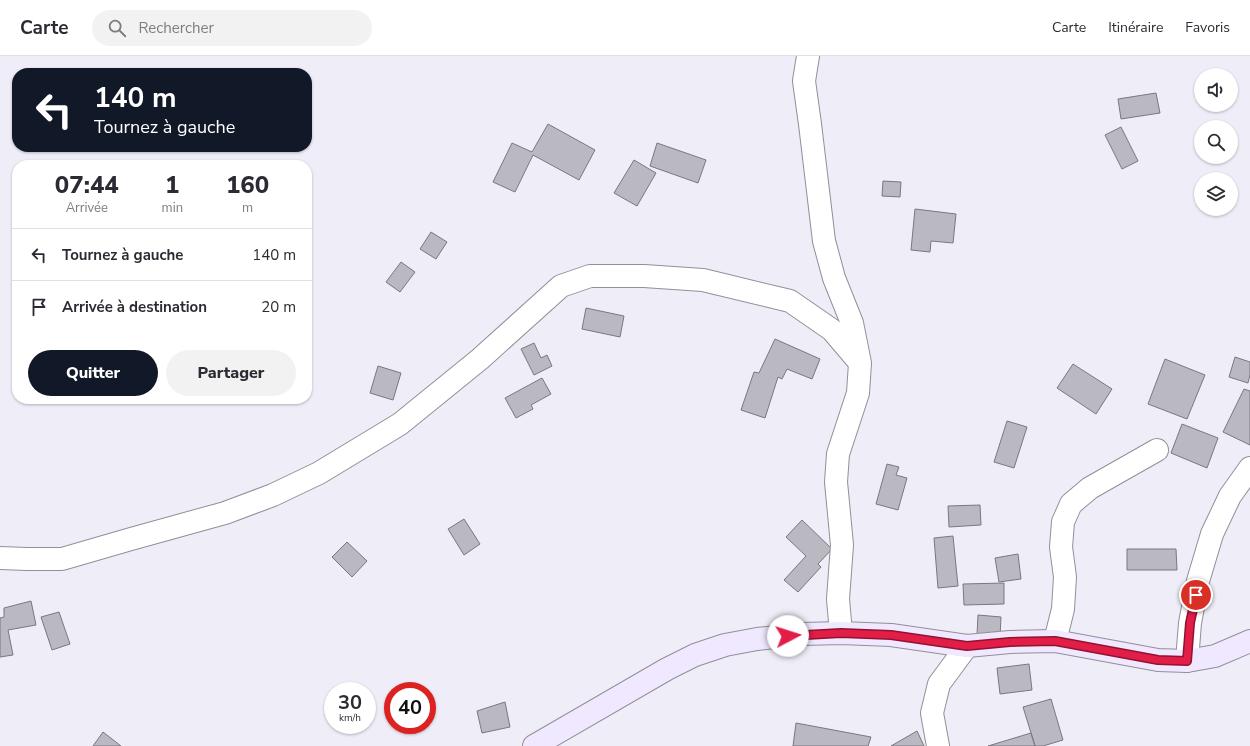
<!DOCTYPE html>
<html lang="fr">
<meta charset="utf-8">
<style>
:root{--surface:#fff;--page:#f2f2f3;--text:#2b2b33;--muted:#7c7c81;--line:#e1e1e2;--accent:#111827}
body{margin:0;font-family:"Nunito Sans",sans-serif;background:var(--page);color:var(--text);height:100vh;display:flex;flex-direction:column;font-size:15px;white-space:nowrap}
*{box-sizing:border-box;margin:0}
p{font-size:13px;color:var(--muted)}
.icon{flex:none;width:22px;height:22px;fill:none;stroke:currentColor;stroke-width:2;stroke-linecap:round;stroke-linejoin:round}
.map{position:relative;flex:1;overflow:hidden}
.drawer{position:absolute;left:12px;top:104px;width:300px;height:244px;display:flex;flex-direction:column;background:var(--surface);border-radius:16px;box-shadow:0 1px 3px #0004}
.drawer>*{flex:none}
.guide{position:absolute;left:12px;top:12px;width:300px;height:84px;border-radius:16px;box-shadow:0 1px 3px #0004;background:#111827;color:#fff;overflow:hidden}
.controls{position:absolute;left:1194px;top:12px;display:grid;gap:8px}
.controls a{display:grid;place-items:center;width:44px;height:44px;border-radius:50%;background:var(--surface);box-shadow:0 1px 3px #0004;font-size:20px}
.speed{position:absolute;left:324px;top:626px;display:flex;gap:8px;font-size:20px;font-weight:700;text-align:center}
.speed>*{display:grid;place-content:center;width:52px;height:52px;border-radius:50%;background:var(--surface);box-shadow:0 1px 3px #0004;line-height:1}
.speed small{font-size:10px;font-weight:400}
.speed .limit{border:6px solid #d22;background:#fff;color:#111}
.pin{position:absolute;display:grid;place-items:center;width:34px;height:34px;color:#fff;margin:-17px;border:2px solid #fff;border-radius:50%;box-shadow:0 1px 4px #0007}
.me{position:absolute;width:44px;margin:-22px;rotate:85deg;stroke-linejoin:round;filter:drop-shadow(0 0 3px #0008)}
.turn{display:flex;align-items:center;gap:14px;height:84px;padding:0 16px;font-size:18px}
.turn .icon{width:52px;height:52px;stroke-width:2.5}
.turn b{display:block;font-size:28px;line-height:34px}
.eta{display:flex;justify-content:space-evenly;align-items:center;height:68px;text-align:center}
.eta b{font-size:24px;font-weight:800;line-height:28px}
.action{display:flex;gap:8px;margin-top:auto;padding:8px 16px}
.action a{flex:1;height:46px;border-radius:24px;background:var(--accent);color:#fff;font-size:16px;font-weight:800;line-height:46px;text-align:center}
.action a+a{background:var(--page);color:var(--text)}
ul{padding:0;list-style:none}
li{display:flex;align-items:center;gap:12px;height:52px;padding:0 16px;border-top:1px solid var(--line)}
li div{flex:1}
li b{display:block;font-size:15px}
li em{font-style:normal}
header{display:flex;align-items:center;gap:24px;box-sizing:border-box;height:56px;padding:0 20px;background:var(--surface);border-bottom:1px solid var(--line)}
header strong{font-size:19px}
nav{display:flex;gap:22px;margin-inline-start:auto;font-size:14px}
.search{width:280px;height:36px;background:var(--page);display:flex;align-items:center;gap:10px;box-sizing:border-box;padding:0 14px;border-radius:22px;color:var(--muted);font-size:15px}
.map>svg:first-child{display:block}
.building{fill:#bab8c1;stroke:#797780}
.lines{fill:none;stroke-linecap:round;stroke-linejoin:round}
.street-casing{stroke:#928f98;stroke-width:24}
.secondary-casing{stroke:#928f98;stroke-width:24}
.street{stroke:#fff;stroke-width:22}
.secondary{stroke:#efe8fe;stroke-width:22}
.route-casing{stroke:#92132f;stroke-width:10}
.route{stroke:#e11d48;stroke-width:7}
</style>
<header>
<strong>Carte</strong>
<div class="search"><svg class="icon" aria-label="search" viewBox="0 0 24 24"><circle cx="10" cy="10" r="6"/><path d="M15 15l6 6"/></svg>Rechercher</div>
<nav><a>Carte</a><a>Itinéraire</a><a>Favoris</a></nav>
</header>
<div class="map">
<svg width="1250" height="690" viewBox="0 0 1250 690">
<rect width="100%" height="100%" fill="#efedf7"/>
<path class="building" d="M 1156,37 L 1160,57 L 1121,63 L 1118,43 Z
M 548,68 L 595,94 L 579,124 L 533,99 L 515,136 L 493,126 L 512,87 L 532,96 Z
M 1121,71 L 1138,105 L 1122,113 L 1105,79 Z
M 657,87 L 706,104 L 698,127 L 650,110 Z
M 634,104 L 656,117 L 637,150 L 614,137 Z
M 883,125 L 901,126 L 900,141 L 882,140 Z
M 915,153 L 956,158 L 953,187 L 931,185 L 930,196 L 911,194 Z
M 431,176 L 447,186 L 436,203 L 420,193 Z
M 401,206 L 415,216 L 400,236 L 386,226 Z
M 586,252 L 624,260 L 620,281 L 582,273 Z
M 775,283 L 820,303 L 812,323 L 787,313 L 782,323 L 778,321 L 765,362 L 741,354 L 754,316 L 759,317 Z
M 534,287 L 541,302 L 547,299 L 552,310 L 534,319 L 521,293 Z
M 1235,301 L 1250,306 L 1250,319 L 1248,327 L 1229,321 Z
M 1165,303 L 1205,319 L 1187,363 L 1148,348 Z
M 1073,308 L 1112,333 L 1096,358 L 1057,332 Z
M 378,310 L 401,317 L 393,344 L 370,337 Z
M 542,322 L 551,338 L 531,349 L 533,353 L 516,362 L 505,342 Z
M 1244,333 L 1250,335 L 1250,389 L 1223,376 Z
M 1007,365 L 1027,371 L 1014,412 L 994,406 Z
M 1182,368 L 1218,382 L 1207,412 L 1171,397 Z
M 887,408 L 899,411 L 896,419 L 907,422 L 898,454 L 876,448 Z
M 980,449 L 981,469 L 949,471 L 948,450 Z
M 464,463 L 480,488 L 464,499 L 448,473 Z
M 802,464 L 832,493 L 818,508 L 821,511 L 798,536 L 784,524 L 806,500 L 786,481 Z
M 953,480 L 958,530 L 938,532 L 934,482 Z
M 347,486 L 367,505 L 352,521 L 332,501 Z
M 1127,493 L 1176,493 L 1177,514 L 1127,514 Z
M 1018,498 L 1021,523 L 999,526 L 995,502 Z
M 1004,527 L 1004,548 L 964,549 L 963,528 Z
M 31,545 L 36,569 L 8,574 L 13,599 L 0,601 L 0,562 L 4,561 L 4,552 Z
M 59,556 L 70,588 L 52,594 L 41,561 Z
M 978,559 L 1001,561 L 1000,581 L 977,579 Z
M 1029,608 L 1032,634 L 1000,638 L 997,612 Z
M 1051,643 L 1063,684 L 1043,690 L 1035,690 L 1023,651 Z
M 505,646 L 510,671 L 482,677 L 477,655 Z
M 796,667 L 871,681 L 868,690 L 793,690 Z
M 917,675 L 924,690 L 891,690 Z
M 103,676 L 121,690 L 93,690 Z
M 1031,677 L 1035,690 L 988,690 Z"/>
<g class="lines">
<defs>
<path id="street" d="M 808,0 L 804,25 L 810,68 L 824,185 L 834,222 L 852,267 L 860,307 L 858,337 L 838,398 L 836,426 L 842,489 L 838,543 L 841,577
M 0,502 L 27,503 L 62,503 L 131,483 L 225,457 L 273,439 L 319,417 L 400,368 L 480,303 L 561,230 L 590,220 L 644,220 L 703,224 L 790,245 L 832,274 L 860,307
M 1055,585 L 1063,553 L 1065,521 L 1061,491 L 1063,466 L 1071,448 L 1090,432 L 1157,394
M 1187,605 L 1190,567 L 1198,525 L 1212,478 L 1230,440 L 1250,412
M 938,690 L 932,657 L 939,628 L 967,590"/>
<path id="secondary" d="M 534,690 L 667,613 L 695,599 L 725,589 L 757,583 L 803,578 L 841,577 L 891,579 L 967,590 L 1010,586 L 1055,585 L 1158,604 L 1187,605 L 1215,600 L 1250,585"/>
</defs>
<use href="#street" class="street-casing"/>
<use href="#secondary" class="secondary-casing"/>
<use href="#street" class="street"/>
<use href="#secondary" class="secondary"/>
</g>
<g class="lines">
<defs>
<path id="route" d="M 788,580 L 841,577 L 891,579 L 967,590 L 1010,586 L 1055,585 L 1158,604 L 1187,605 L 1190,567 L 1196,539"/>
</defs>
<use href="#route" class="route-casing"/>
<use href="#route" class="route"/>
</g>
</svg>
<div class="controls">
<a><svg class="icon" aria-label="sound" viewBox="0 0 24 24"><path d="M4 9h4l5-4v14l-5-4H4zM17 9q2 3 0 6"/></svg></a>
<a><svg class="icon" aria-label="search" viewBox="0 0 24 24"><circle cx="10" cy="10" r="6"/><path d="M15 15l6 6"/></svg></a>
<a><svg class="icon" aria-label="layers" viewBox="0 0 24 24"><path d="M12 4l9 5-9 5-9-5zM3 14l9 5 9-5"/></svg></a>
</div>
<div class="speed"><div>30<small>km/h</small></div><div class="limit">40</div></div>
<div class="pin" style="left:1196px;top:539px;background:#d93025"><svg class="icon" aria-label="arrive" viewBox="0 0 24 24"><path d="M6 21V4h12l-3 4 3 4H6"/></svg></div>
<svg class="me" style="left:788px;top:580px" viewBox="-20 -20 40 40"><circle r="19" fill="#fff"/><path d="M0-13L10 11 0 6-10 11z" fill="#e11d48"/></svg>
<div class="guide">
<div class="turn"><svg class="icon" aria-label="left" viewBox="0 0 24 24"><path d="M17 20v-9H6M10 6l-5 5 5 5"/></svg><div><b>140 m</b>Tournez à gauche</div></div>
</div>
<section class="drawer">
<div class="eta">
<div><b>07:44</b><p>Arrivée</p></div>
<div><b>1</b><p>min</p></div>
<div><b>160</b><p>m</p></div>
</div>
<ul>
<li><svg class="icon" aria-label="left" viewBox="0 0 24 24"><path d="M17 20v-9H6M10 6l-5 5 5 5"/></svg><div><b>Tournez à gauche</b></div><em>140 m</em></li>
<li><svg class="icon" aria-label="arrive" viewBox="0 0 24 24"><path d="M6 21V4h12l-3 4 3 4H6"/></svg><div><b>Arrivée à destination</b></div><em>20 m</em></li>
</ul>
<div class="action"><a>Quitter</a><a>Partager</a></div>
</section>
</div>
